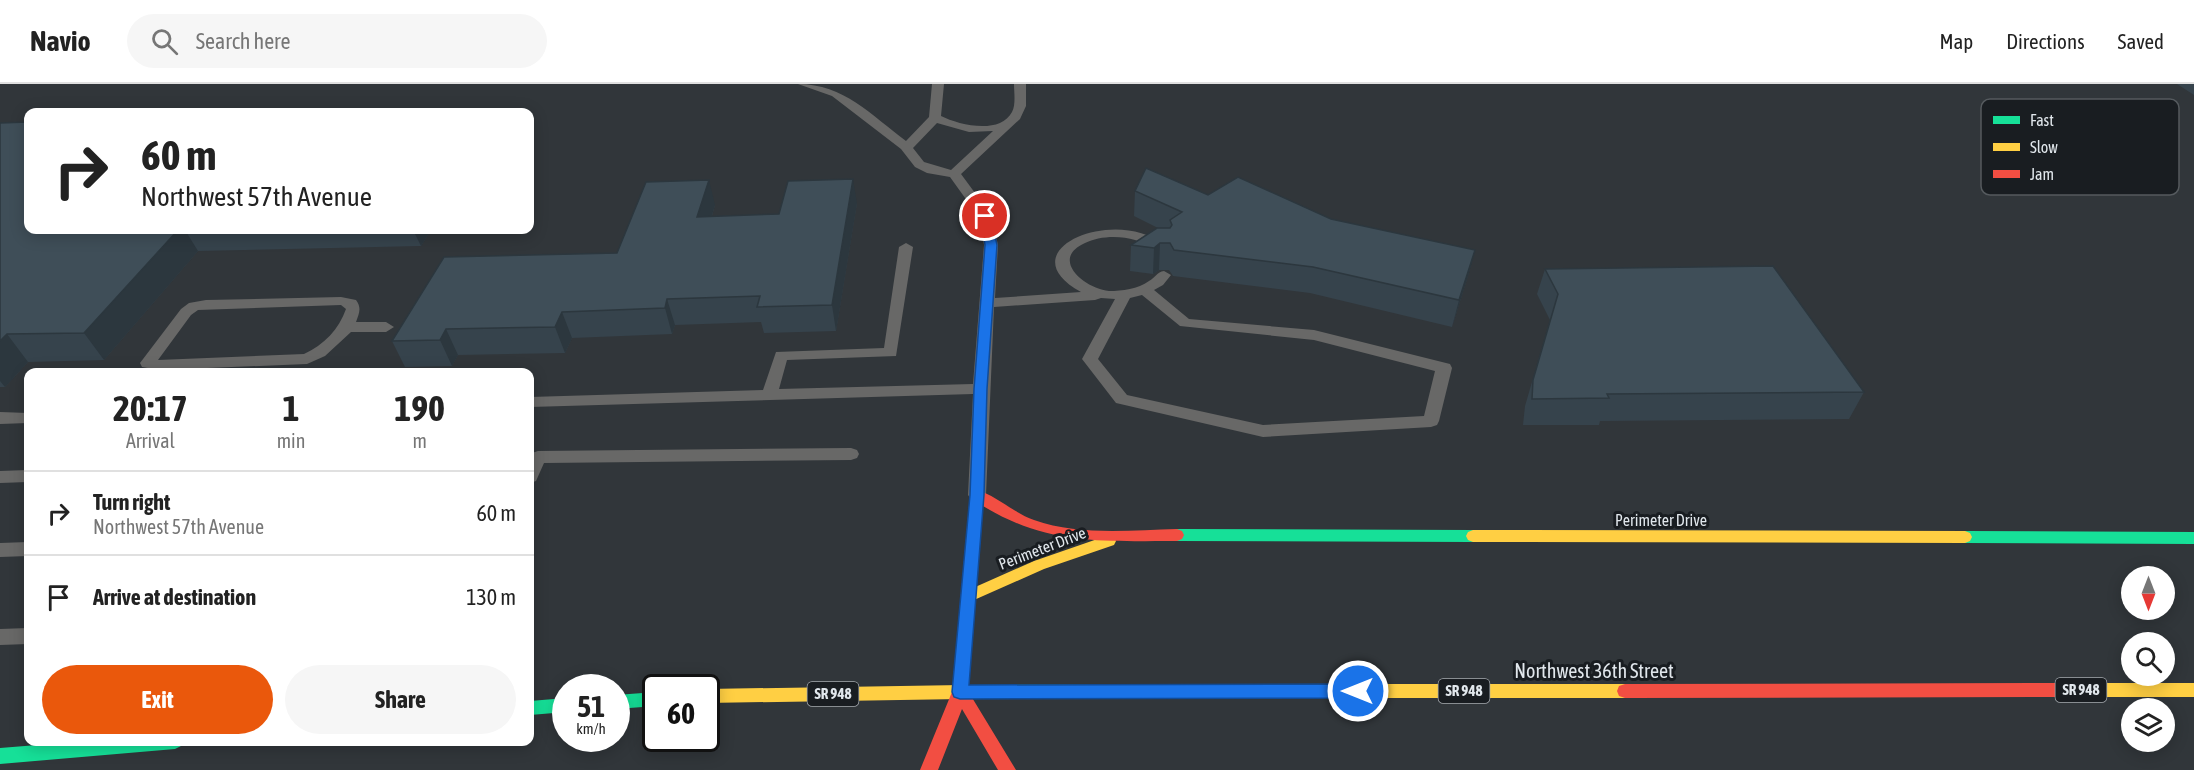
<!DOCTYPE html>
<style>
:root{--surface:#fff;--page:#f6f6f6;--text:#222;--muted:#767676;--line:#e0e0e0;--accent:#ea580c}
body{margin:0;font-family:"Asap Condensed",sans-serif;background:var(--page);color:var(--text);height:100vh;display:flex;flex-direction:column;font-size:22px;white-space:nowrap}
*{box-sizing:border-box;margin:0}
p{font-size:20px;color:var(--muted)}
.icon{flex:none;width:33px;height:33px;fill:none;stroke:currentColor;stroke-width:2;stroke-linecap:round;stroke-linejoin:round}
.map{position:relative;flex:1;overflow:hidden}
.sheet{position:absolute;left:24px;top:284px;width:510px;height:378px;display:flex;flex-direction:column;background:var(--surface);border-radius:12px;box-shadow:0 3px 15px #0003}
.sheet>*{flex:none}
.hud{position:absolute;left:24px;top:24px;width:510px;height:126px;border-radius:12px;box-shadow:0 3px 15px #0003;background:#fff;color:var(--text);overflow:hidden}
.needle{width:39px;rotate:180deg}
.controls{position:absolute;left:2121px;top:482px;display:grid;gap:12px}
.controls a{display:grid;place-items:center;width:54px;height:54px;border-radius:50%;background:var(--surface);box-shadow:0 3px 15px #0003;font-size:30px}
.speed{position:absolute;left:552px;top:590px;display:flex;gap:12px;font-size:30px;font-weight:700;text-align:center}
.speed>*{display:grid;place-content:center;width:78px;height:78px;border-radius:50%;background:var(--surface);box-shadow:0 3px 15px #0003;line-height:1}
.speed small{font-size:15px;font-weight:400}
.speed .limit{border:3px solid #111;border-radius:9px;background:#fff;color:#111}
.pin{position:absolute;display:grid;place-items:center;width:51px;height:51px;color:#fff;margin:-26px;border:3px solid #fff;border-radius:50%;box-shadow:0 2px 6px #0007}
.me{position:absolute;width:66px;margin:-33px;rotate:270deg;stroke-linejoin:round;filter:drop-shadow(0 0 4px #0008)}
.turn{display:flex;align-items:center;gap:21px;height:126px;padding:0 18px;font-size:27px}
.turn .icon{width:78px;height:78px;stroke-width:2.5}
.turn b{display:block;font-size:42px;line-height:51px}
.eta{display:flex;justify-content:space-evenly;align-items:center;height:102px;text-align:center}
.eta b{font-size:36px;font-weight:700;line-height:42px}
.action{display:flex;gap:12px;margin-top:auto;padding:12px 18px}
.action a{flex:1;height:69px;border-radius:36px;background:var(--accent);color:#fff;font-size:24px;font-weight:700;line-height:69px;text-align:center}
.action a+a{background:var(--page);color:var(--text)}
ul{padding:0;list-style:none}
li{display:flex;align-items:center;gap:18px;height:84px;padding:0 18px;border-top:2px solid var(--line)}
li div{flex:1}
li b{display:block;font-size:22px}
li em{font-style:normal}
header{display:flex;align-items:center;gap:36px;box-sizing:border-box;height:84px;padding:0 30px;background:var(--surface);border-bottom:2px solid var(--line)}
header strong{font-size:28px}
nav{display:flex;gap:33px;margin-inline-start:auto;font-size:21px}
.search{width:420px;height:54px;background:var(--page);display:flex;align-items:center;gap:15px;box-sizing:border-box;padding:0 21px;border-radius:33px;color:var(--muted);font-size:22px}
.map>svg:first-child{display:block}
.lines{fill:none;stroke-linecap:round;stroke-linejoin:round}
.lane{fill:#686867;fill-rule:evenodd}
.fast{fill:#16e098;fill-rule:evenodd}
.slow{fill:#ffcf43;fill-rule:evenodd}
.jam{fill:#f24e42;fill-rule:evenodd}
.wall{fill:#36434c}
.shaded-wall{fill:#2c373e}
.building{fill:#3f4e58;stroke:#2c373e;stroke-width:1.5}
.route{fill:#1a73e8;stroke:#114b97;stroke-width:1.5}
.labels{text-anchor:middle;stroke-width:6;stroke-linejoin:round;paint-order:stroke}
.shield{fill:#191d21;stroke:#a5aaaf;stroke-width:1.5}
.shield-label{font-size:15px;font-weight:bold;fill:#e1e7ec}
.street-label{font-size:16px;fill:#e1e7ec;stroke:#191d21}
.near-street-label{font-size:20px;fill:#e1e7ec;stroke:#191d21}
.key{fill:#191d21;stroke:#555a5e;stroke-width:1.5}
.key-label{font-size:16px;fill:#e1e7ec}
</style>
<header>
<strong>Navio</strong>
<div class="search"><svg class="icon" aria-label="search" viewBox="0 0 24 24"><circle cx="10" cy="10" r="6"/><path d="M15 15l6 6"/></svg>Search here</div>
<nav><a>Map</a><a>Directions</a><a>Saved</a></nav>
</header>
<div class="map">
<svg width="2194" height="686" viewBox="0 0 2194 686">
<rect width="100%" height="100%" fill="#31363a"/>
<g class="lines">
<path class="lane" d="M 798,0 C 844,0 871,31 906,57 L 929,33 L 932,0 L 944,0 L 941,32 C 959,41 1000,51 1012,28 C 1016,20 1014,9 1014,0 L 1026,0 L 1026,22 L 1020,35 L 961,90 L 992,132 L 998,161 L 995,214 L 1081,208 C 1005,166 1116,121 1164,161 L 1166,164 L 1164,167 C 1153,170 1145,159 1135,156 C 1120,151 1098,152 1085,159 C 1049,175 1085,205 1109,207 C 1122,207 1138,205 1149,197 C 1155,194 1157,188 1164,187 L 1171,191 L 1163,201 L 1154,206 L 1189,235 L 1314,246 L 1450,280 L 1452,284 L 1439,337 L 1437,341 L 1431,343 L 1263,353 L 1116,319 L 1082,275 L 1115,215 L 1101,214 L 1095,216 L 994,223 L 986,411 L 983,415 L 977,417 L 971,415 L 968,411 L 973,310 L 530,323 L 530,313 L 763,306 L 776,268 L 884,264 L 899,163 L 906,159 L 913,163 L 896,272 L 787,276 L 779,305 L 973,300 L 984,161 L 978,132 L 950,93 L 927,89 L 915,83 L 901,65 L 832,12 ZM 937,39 L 969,48 L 993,47 L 951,86 L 924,78 L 913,64 ZM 1142,211 L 1180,242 L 1314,256 L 1435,287 L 1424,332 L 1263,341 L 1127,311 L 1098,275 L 1130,214 Z
M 341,213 L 356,216 C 362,224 359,230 356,238 L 386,238 L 394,243 L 386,248 L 351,248 L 325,272 L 307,280 L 159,286 L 142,283 L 140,279 L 181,225 L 189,219 L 206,216 ZM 341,221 L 346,225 C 339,245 324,261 304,270 L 158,276 L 191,231 L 198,226 Z
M 0,328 L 28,329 L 28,339 L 0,340 Z
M 851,364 L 857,366 L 859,370 L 857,374 L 851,376 L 544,379 L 536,397 L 530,399 L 530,373 L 532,369 L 538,367 Z
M 28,386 L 28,398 L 0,399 L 0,387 Z
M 28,458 L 28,472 L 0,473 L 0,459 Z
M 28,544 L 28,560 L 0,561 L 0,545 Z"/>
<path class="fast" d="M 1177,445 L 1473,446 L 1478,448 L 1480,452 L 1478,456 L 1473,458 L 1177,457 L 1172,455 L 1170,451 L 1172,447 Z
M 1965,447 L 2194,448 L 2194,460 L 1965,459 L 1960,457 L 1958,453 L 1960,449 Z
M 1286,600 L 1292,602 L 1294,607 L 1292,612 L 1286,614 L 962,615 L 956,613 L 954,608 L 956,603 L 962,601 Z
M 656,608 L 656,622 L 616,625 L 616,611 Z
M 566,614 L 566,628 L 530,631 L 530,617 Z
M 87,657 L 184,657 L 181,662 L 175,665 L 0,680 L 0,664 Z"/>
<path class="slow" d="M 1473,446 L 1965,447 L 1970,449 L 1972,453 L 1970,457 L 1965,459 L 1473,458 L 1468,456 L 1466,452 L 1468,448 Z
M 1109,451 L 1114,453 L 1116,457 L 1114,461 L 1044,485 L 974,516 L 969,518 L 964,516 L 961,512 L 964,508 L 1034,477 Z
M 2057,599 L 2194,599 L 2194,613 L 2057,613 L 2051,611 L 2049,606 L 2051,601 Z
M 1286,600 L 1625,600 L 1631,602 L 1633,607 L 1631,612 L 1625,614 L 1286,614 L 1280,612 L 1278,607 L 1280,602 Z
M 962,601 L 968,603 L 970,608 L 968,613 L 962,615 L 706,619 L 706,605 Z"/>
<path class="jam" d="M 977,406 C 997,412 1014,429 1034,436 C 1079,452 1131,446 1177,445 L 1182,447 L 1184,451 L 1182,455 L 1177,457 C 1103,457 1049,462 983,422 L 968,607 L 1016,686 L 998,686 L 962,625 L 938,686 L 920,686 L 952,608 L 970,411 L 972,407 Z
M 2057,599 L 2063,601 L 2065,606 L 2063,611 L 2057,613 L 1625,614 L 1619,612 L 1617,607 L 1619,602 L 1625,600 Z"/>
</g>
<path class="wall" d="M 2177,0 L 2194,0 L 2194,11 Z
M 0,39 L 28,146 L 431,146 L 421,162 L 198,167 L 104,276 L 28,278 L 5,303 L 0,303 Z
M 1135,107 L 1208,111 L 1331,135 L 1475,166 L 1468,192 L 1452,243 L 1310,209 L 1173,192 L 1169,186 L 1159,186 L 1153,190 L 1130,187 L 1131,161 L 1158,144 L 1134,132 Z
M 857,119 L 836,247 L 764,249 L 761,238 L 675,241 L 672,250 L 572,254 L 565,269 L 458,271 L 452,282 L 405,283 L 392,257 L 617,169 L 715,121 L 712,132 L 779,130 Z
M 1545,185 L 1864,308 L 1849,335 L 1600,337 L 1599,341 L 1523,341 L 1525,322 L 1550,236 L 1537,210 Z"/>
<path class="shaded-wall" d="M 853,95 L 857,119 L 836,247 L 832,221 Z
M 709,96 L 715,121 L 704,158 L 697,133 Z
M 178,146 L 185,146 L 198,167 L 104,276 L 84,249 Z
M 413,146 L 431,146 L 421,162 Z
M 1160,159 L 1159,186 L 1153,190 L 1154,164 Z
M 1475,166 L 1468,192 L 1452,243 L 1459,216 Z
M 667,215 L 675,241 L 672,250 L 665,224 Z
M 562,228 L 572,254 L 565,269 L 555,243 Z
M 446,245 L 458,271 L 452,282 L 440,256 Z
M 7,250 L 28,278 L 5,303 L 0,297 L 0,257 Z"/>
<path class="building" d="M 28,38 L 28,146 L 178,146 L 84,249 L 7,250 L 0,257 L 0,39 Z
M 1146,84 L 1208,111 L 1238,93 L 1331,135 L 1475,166 L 1459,216 L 1313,183 L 1174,166 L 1170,159 L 1160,159 L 1154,164 L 1131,161 L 1157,144 L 1170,144 L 1172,141 L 1170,136 L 1182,128 L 1135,107 Z
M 853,95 L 832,221 L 757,223 L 760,212 L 667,215 L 665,224 L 562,228 L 555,243 L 446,245 L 440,256 L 392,257 L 444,173 L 617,169 L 646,98 L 709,96 L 697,133 L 779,130 L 788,97 Z
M 1773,182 L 1864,308 L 1607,310 L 1609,314 L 1532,315 L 1533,296 L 1558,210 L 1545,185 Z"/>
<path class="route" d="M 985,129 L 991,132 L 997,161 L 987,305 L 984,411 L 969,601 L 1358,600 L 1364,602 L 1366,607 L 1364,612 L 1358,614 L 960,615 L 954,613 L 952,608 L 970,411 L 974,305 L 985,161 L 980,132 Z"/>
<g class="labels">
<g class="shield">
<rect x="2055.5" y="594" width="51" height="24" rx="4.5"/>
<rect x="1438.5" y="595" width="51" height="24" rx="4.5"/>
<rect x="807.5" y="598" width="51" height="24" rx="4.5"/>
</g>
<g class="shield-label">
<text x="2081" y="611">SR 948</text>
<text x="1464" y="612">SR 948</text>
<text x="833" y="615">SR 948</text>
</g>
<g class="street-label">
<text x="1661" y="442">Perimeter Drive</text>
<text transform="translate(1042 464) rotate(-21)" y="6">Perimeter Drive</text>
</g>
<g class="near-street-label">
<text x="1594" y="594">Northwest 36th Street</text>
</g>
</g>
<rect x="1981" y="15" width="198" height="96" rx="9" class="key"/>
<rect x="1993" y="32" width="27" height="8" fill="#16e098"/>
<rect x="1993" y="59" width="27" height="8" fill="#ffcf43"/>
<rect x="1993" y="86" width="27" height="8" fill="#f24e42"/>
<g class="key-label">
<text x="2030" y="42">Fast</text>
<text x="2030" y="69">Slow</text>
<text x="2030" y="96">Jam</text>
</g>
</svg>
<div class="controls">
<a><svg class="needle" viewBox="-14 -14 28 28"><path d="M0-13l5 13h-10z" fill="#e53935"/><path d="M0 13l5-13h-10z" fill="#767676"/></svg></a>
<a><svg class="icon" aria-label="search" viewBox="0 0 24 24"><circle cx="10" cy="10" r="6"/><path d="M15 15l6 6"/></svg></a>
<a><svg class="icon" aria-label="layers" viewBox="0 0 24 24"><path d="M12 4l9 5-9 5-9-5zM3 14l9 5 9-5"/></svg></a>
</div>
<div class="speed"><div>51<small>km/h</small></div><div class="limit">60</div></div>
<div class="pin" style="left:985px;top:132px;background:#d93025"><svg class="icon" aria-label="arrive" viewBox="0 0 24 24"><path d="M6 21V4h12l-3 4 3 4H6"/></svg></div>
<svg class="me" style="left:1358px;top:607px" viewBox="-20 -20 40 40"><circle r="17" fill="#1a73e8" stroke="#fff" stroke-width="3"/><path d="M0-11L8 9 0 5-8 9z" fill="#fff"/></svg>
<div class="hud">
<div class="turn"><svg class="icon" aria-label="right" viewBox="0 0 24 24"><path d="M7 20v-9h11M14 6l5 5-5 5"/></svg><div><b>60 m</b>Northwest 57th Avenue</div></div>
</div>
<section class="sheet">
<div class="eta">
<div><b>20:17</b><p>Arrival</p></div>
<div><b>1</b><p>min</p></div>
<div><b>190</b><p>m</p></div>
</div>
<ul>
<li><svg class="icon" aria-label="right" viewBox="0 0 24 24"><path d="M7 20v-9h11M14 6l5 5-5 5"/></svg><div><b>Turn right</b><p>Northwest 57th Avenue</p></div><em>60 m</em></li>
<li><svg class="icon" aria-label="arrive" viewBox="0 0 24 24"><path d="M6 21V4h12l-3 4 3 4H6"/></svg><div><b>Arrive at destination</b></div><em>130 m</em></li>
</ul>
<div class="action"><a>Exit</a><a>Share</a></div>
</section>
</div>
